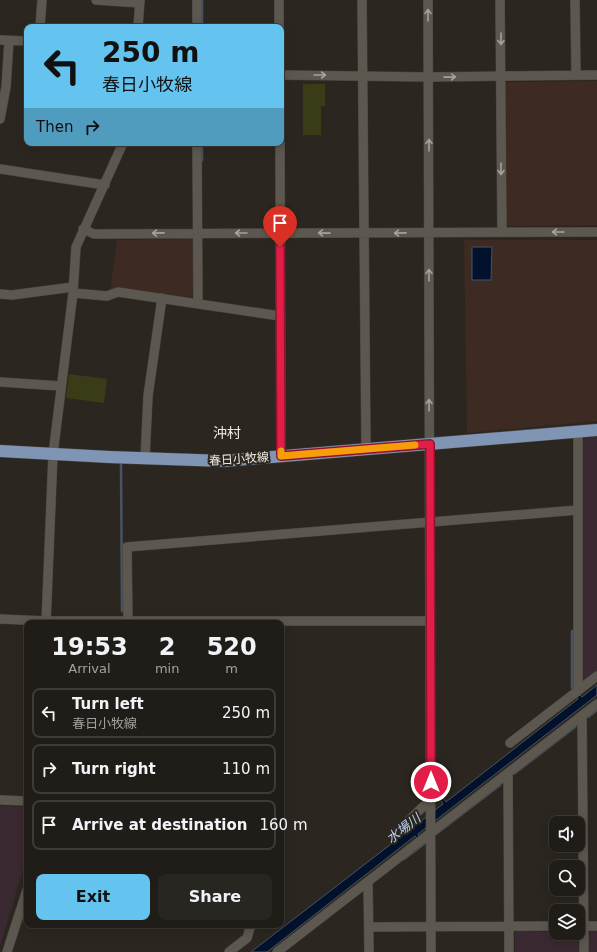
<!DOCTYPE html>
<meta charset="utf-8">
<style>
:root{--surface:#201d18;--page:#282621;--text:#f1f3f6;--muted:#a2a2a2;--line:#3d3b37;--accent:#65c4ef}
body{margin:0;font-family:"DejaVu Sans","Noto Sans JP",sans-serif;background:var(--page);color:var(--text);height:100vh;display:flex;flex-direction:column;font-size:15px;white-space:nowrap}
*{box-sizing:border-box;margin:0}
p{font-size:13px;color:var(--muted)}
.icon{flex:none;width:22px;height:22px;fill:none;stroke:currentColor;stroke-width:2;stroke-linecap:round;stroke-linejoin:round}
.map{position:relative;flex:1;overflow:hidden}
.details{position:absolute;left:24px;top:620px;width:260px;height:308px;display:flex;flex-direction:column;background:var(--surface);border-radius:8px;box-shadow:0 2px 10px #0003,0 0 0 1px var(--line)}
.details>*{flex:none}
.hud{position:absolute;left:24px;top:24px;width:260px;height:122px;border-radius:8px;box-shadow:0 2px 10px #0003,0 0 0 1px var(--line);background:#65c4ef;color:#111;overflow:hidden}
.tools{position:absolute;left:549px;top:816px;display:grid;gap:8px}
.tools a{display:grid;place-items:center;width:36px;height:36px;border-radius:8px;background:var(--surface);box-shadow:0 2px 10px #0003,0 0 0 1px var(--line);font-size:20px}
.pin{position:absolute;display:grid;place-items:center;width:34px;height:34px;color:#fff;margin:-41px -17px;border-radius:50% 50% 50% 0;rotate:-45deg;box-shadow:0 0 4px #0007}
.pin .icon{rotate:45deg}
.me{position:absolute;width:44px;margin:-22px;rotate:0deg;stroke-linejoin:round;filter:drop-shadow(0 0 3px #0008)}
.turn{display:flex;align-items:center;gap:14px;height:84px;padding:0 12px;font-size:18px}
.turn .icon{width:52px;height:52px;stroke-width:2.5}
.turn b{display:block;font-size:28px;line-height:34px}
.then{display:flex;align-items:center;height:38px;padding:0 12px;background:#0003;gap:8px;font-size:15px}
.eta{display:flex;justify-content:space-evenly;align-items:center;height:68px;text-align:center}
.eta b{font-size:24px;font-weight:800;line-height:28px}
.cta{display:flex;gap:8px;margin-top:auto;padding:8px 12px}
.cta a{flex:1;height:46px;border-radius:8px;background:var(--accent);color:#111;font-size:16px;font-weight:800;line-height:46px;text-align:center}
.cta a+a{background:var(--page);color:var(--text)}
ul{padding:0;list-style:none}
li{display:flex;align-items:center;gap:12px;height:50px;margin:0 8px 6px;padding:0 4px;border:2px solid var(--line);border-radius:8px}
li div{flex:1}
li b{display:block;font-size:15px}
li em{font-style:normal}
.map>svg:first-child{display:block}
.industrial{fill:#3b2931}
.education{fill:#3c2a23}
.green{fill:#3a3b17}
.water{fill:#02122c;stroke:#495364}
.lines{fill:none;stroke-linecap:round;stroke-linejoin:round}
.stream{stroke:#495364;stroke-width:2.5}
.minor-casing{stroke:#48453e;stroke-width:10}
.major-casing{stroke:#48453e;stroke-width:13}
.minor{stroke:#5c574f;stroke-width:9}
.major{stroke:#8095b3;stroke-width:12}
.oneway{stroke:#a6a29b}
.route-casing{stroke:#92132f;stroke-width:10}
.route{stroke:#e11d48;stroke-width:7}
.slow{stroke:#f59e0b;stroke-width:7}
.labels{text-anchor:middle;stroke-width:4;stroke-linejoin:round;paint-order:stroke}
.street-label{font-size:12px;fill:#efece7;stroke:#2b2720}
.water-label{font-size:13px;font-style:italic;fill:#bbd3f4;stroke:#2b2720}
.quarter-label{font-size:14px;fill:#efece7;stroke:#2b2720}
</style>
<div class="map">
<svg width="597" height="952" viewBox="0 0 597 952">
<rect width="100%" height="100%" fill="#2b2720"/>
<path class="industrial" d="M 597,437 L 597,672 L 585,681 L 582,678 L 583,441 L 584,438 Z
M 0,806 L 24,807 L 27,809 L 26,845 L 22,873 L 0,946 Z
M 592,930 L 597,930 L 597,952 L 588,952 L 588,935 Z
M 518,931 L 577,933 L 579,952 L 515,952 L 515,934 Z"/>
<path class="education" d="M 597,81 L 597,225 L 508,226 L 506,223 L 506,84 L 508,82 Z
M 191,239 L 193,241 L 194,295 L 190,297 L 117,287 L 110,291 L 117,240 Z
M 464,240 L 597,240 L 597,421 L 467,433 Z"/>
<path class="green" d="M 303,84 L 325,84 L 325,106 L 321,106 L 321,135 L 303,135 Z
M 69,374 L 107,379 L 104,403 L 66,398 Z"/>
<path class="water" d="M 472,247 L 492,247 L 491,280 L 472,280 Z
M 597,685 L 597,695 L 418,834 L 419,837 L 417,838 L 415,836 L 267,952 L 251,952 L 443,804 L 441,800 L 443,798 L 446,802 L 578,699 L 577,697 L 580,695 L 582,697 Z"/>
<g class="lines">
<path class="stream" d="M 202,0 L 202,27
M 202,143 L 202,160
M 121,465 L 122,611
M 572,631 L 572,688
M 588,717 L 597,710
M 515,773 L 575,727
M 436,834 L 500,785
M 404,859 L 424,844"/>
<defs>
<path id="minor" d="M 96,0 L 140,3
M 197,0 L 197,27
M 279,0 L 279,27
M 362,0 L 366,449
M 428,0 L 431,952
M 500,0 L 502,232
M 575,0 L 576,75
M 40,27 L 42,0
M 138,27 L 140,0
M 0,40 L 27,41
M 281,75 L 429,77 L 597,75
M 0,119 L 6,87 L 9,41
M 197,143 L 198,303
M 280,143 L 281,456
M 0,169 L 105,185
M 83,229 L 94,234 L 597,232
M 73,293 L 107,296 L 118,292 L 280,316
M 0,294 L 12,295 L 73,287
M 0,382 L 61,386
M 578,432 L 578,690
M 145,459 L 148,396 L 162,298
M 0,619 L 46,621 L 430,621
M 128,621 L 127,547 L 578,510
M 46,623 L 53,454 L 73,293 L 76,247 L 123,143
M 582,716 L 584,952
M 510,743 L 597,676
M 508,774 L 509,952
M 0,800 L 27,801
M 407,822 L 431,799
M 368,882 L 369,952
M 578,926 L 597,926
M 369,927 L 556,926
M 7,952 L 27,890
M 229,952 L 247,938 L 251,925
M 277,952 L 597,704"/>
<path id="major" d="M 0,451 L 109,457 L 224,461 L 597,430"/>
</defs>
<use href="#minor" class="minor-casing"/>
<use href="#major" class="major-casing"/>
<use href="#minor" class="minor"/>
<use href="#major" class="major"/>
</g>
<defs><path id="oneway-shaft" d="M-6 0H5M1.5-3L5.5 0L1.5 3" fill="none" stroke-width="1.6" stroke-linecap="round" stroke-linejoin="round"/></defs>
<g class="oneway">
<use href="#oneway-shaft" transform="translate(428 15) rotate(-90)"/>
<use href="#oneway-shaft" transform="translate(501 39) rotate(90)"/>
<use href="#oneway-shaft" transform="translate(320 75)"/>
<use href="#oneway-shaft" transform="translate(450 77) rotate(-1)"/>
<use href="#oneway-shaft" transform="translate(429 145) rotate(-90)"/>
<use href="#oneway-shaft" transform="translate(501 169) rotate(90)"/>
<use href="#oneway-shaft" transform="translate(558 232) rotate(180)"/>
<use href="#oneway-shaft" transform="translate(158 233) rotate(179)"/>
<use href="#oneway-shaft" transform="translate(241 233) rotate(180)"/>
<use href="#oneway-shaft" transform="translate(324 233) rotate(-179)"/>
<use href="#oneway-shaft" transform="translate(400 233) rotate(179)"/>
<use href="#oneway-shaft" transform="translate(429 275) rotate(-90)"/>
<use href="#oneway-shaft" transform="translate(429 405) rotate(-90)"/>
</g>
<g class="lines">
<defs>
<path id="route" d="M 280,247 L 281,456 L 430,444 L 431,782"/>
</defs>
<use href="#route" class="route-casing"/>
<use href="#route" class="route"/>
<path class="slow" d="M 281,451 L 281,456 L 415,445"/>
</g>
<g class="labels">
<g class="street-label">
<text transform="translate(239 459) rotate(-4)" y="4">春日小牧線</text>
</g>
<g class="water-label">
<text transform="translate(403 828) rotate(-38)" y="5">水場川</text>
</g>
<g class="quarter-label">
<text x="227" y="438">沖村</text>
</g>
</g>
</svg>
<div class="tools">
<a><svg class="icon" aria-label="sound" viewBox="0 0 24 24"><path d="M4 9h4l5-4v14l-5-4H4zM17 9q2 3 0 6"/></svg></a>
<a><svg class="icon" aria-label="search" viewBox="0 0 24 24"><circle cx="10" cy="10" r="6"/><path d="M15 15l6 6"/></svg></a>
<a><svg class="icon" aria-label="layers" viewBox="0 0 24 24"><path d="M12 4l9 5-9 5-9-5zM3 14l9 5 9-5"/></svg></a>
</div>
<div class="pin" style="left:280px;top:247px;background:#d93025"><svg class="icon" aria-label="arrive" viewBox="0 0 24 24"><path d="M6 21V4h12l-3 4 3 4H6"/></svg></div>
<svg class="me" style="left:431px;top:782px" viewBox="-20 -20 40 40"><circle r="17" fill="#e11d48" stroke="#fff" stroke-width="3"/><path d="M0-11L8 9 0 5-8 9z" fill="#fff"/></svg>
<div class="hud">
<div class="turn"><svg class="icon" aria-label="left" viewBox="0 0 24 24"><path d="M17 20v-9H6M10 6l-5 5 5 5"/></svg><div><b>250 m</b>春日小牧線</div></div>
<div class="then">Then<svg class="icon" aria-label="right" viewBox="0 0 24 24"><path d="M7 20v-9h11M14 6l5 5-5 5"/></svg></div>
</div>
<section class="details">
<div class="eta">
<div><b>19:53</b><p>Arrival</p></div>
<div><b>2</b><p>min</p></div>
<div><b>520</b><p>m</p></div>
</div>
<ul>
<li><svg class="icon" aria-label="left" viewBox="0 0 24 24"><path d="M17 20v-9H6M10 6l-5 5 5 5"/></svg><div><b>Turn left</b><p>春日小牧線</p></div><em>250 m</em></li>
<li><svg class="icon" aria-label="right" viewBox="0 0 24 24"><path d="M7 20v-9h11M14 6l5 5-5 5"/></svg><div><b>Turn right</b></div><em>110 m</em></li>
<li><svg class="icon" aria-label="arrive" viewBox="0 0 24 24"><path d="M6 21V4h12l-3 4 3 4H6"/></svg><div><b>Arrive at destination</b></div><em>160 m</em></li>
</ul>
<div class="cta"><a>Exit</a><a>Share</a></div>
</section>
</div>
